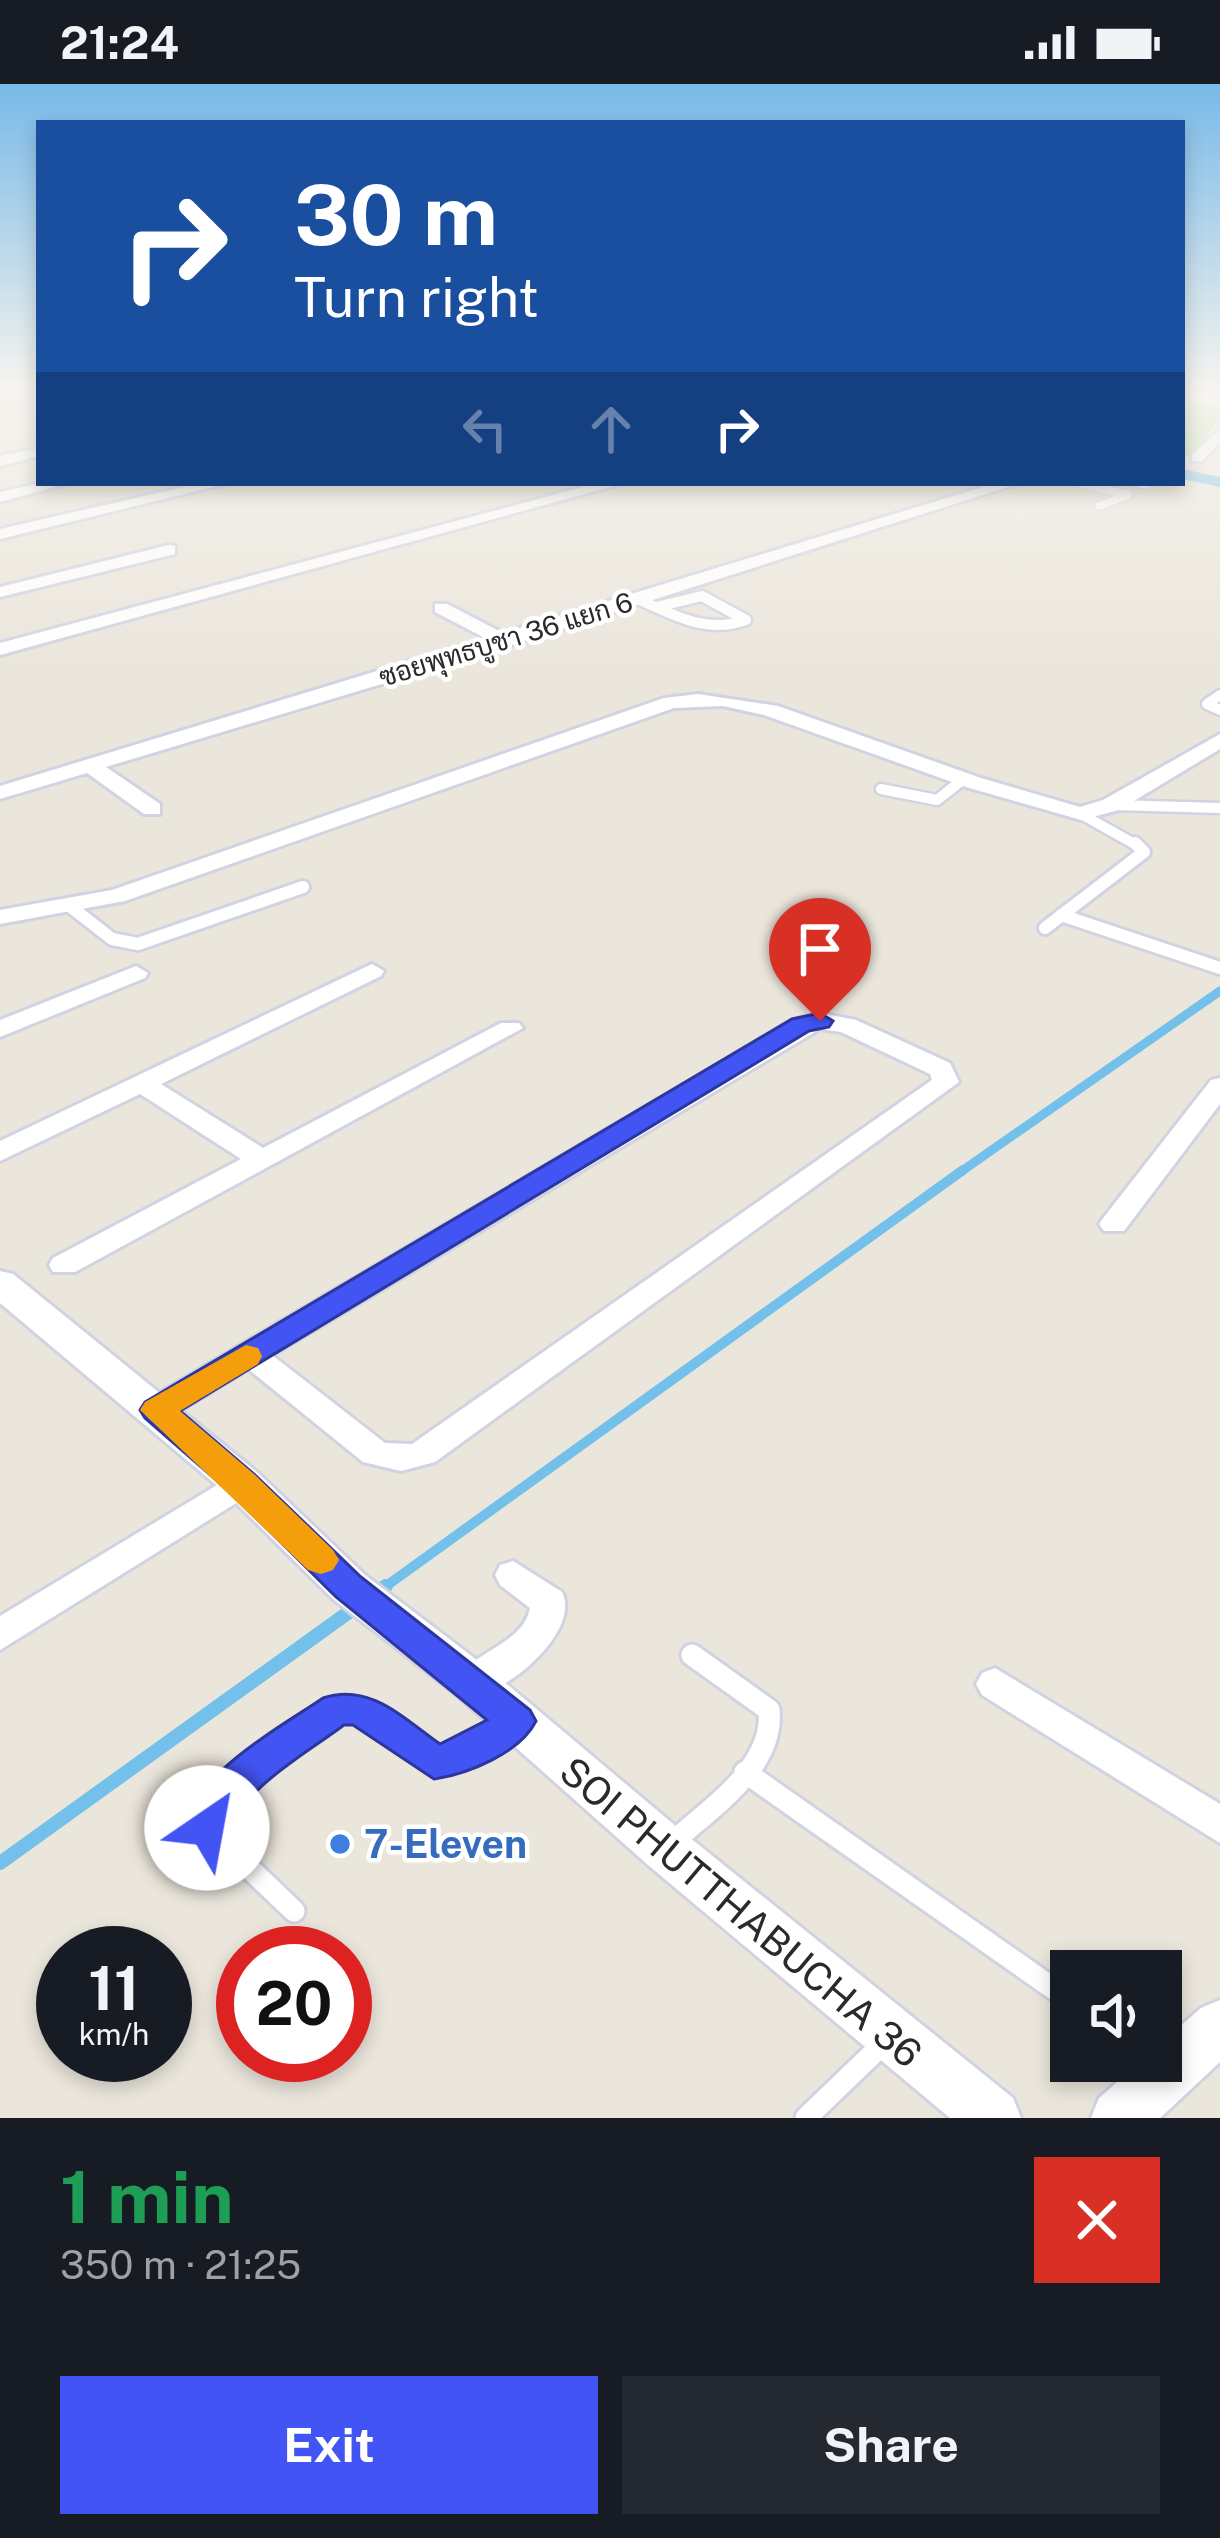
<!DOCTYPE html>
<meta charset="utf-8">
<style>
:root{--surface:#171b24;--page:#242831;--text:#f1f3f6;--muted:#9ea1a6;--accent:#4254f3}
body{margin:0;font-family:"Public Sans",Sarabun,sans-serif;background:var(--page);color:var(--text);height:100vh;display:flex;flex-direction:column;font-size:45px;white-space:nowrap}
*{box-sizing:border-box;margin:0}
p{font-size:39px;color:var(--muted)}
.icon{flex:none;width:66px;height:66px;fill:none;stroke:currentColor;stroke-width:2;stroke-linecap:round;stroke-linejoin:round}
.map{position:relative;height:2034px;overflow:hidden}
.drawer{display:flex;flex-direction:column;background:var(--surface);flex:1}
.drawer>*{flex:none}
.guide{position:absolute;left:36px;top:36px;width:1149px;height:366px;border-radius:0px;box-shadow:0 6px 18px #0003;background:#1a4fa0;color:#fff;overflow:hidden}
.buttons{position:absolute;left:1050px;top:1866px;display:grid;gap:24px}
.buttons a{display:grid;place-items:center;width:132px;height:132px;border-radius:0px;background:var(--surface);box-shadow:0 6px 18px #0003;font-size:60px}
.speed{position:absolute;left:36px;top:1842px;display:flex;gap:24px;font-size:60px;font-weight:700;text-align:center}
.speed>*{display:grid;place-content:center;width:156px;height:156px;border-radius:50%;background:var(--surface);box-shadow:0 6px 18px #0003;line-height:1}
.speed small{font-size:30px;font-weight:400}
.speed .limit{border:18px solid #d22;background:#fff;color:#111}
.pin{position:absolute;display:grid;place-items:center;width:102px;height:102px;color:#fff;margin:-123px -51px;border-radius:50% 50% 50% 0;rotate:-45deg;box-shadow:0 0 12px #0007}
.pin .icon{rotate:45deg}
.me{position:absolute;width:132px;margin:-66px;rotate:33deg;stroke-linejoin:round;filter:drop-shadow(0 0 9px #0008)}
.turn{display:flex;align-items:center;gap:42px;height:252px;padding:0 60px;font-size:54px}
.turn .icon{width:156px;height:156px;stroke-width:2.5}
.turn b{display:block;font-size:84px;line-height:102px}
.lanes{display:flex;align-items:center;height:114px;padding:0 60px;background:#0003;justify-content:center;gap:60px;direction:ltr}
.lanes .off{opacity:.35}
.round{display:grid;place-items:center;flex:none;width:126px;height:126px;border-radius:0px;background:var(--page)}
.headline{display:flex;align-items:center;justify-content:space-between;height:204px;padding:0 60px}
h1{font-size:72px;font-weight:700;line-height:90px;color:#1e9e55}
.primary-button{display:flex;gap:24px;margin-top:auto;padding:24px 60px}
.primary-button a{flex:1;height:138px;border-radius:0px;background:var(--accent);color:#fff;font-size:48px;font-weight:700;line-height:138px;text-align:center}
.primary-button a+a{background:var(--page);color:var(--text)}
.status{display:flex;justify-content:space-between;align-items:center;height:84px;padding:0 60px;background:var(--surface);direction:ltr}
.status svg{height:33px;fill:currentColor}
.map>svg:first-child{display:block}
.green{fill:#ade09b}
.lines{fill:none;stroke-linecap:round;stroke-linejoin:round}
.stream-far2{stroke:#73c0ea;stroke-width:9}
.stream-far1{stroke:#73c0ea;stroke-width:10}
.stream{stroke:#73c0ea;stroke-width:14}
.canal{fill:#73c0ea;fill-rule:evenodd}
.service-far3-casing{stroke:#d2d3e2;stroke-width:10}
.service-far2-casing{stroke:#d2d3e2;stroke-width:15}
.service-far1-casing{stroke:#d2d3e2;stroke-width:18}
.service-casing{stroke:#d2d3e2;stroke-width:27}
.minor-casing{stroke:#d2d3e2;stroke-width:6}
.tertiary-casing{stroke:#d2d3e2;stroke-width:6}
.service-far3{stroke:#fff;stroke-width:8}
.service-far2{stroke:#fff;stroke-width:10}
.service-far1{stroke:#fff;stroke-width:12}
.service{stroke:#fff;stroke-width:21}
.minor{fill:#fff;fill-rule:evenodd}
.tertiary{fill:#fff;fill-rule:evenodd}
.route{fill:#4254f3;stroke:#2b379e;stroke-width:3}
.slow{fill:#f59e0b}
.shop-dot{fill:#3f7fe0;stroke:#fff;stroke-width:4.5}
.labels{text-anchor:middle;stroke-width:9;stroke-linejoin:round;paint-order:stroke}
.far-street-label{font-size:27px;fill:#2a2a2a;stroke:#fff}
.near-shop-label{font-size:39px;font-weight:bold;fill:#366cbe;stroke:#fff;text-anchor:start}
.near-street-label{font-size:39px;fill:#2a2a2a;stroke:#fff}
</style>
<div class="status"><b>21:24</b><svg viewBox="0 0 49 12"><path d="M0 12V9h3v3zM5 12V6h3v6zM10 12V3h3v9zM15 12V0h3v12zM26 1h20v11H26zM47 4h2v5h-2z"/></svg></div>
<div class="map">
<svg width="1220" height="2034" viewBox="0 0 1220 2034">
<rect width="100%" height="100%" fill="#ebe6dc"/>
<path class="green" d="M 1182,318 L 1220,325 L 1220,334 L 1189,372 L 1182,370 Z"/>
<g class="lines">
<path class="stream-far2" d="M 959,1089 L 1220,907"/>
<path class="stream-far1" d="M 382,1505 L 963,1086"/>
<path class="stream" d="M 375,1510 L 386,1502
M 0,1779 L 356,1523"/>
<path class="canal" d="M 1182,385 L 1220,393 L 1220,403 L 1182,395 Z"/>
<defs>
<path id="service-far3" d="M 1182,310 L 1220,317
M 1080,399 L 1128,411 L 1099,422
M 1138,399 L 1147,401"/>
<path id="service-far2" d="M 640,516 C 676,532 707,550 746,536 L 702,512 L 656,523
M 1220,611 L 1207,620 L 1220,626
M 881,705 L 937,716 L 965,694
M 1112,721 L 1220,724
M 1081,730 L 1138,762"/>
<path id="service-far1" d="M 71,823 L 112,855 L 138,860 L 303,803
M 1061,831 L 1220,884
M 1045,844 L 1144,768 L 1135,759"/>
<path id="service" d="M 745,1688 L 1071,1917
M 673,1758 C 710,1724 775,1683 769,1626 L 692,1571
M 294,1827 L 207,1744 C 227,1689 295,1643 348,1623 C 438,1655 404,1714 512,1640
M 806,2034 L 886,1957"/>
<path id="minor" d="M 1220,346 L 1220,359 L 1202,377 L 1192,377 L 1192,371 Z
M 39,364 L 39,372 L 0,382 L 0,372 Z
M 41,399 L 69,399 L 0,418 L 0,408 Z
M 201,399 L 229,399 L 0,455 L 0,445 Z
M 598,399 L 624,399 L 0,571 L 0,559 Z
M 996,399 L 1020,399 L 511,561 L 106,683 L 160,720 L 160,730 L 144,730 L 87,689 L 0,715 L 0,702 L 485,554 L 435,528 L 435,520 L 447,520 L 503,549 Z
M 169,461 L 175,462 L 175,470 L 0,513 L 0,503 Z
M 698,610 L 778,622 L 981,694 L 1080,723 L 1103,716 L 1220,650 L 1220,665 L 1119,726 L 1081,736 L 966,703 L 764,631 L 723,622 L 674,624 L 125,817 L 0,840 L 0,826 L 112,806 L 664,614 Z
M 372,880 L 384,887 L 381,892 L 161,1000 L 263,1064 L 501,939 L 519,939 L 523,944 L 75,1188 L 53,1188 L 49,1181 L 53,1174 L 241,1075 L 140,1010 L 0,1077 L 0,1057 Z
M 136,882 L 148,889 L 145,894 L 0,953 L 0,936 Z
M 820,929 L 856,936 L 950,979 L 959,998 L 435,1378 L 401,1387 L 363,1378 L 248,1285 L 168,1334 L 156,1338 L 144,1334 L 140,1326 L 144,1318 L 793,936 ZM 820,945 L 841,948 L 930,990 L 932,996 L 412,1360 L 385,1359 L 272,1271 Z
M 1220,994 L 1220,1020 L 1124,1147 L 1104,1147 L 1099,1140 L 1104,1133 L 1211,996 Z
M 242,1386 L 254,1390 L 259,1399 L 254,1408 L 0,1566 L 0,1532 Z
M 513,1477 L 562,1508 C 583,1548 496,1622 461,1610 L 455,1599 C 471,1567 523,1561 530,1524 L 500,1501 L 495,1491 L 500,1481 Z
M 995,1584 L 1220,1720 L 1220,1759 L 982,1611 L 976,1600 L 982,1589 Z"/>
<path id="tertiary" d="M 0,1187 L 13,1190 L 257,1388 L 365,1491 L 490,1586 L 684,1749 L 1013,2014 L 1021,2034 L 950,2034 L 648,1781 L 458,1612 L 333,1515 L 227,1410 L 0,1219 Z
M 1220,1916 L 1220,1978 L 1160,2034 L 1091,2034 L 1099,2014 L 1141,1977 L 1161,1977 L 1161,1959 L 1201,1924 Z"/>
</defs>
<use href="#service-far3" class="service-far3-casing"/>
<use href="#service-far2" class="service-far2-casing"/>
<use href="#service-far1" class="service-far1-casing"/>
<use href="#service" class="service-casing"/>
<use href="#minor" class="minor-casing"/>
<use href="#tertiary" class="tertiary-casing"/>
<use href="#service-far3" class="service-far3"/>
<use href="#service-far2" class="service-far2"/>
<use href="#service-far1" class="service-far1"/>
<use href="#service" class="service"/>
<use href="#minor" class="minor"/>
<use href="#tertiary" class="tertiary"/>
</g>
<linearGradient id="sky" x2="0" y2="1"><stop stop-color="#79b9e9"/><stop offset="0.52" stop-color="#f6f4ef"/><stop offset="1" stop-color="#f6f4ef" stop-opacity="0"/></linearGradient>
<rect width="1220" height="588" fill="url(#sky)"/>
<path class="route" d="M 820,929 L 833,937 L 829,943 L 809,947 L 180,1327 L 254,1390 L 361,1493 L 530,1626 L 536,1637 C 520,1669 468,1690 434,1695 L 353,1641 L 344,1641 C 294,1678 248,1700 221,1757 L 207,1763 L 192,1757 C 167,1704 286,1640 323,1614 C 370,1598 404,1635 440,1660 L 487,1636 L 336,1513 L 230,1408 L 145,1334 L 140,1326 L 145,1318 L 792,935 Z"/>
<path class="slow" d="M 246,1261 L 258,1264 L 262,1272 L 258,1280 L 180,1327 L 254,1390 L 333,1466 L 339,1476 L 333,1486 L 321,1490 L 308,1486 L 140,1326 L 145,1318 Z"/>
<circle class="shop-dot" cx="340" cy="1760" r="12"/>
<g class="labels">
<g class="far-street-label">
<text transform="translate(506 556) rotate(-17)" y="9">ซอยพุทธบูชา 36 แยก 6</text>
</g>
<g class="near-shop-label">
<text x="364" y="1774">7-Eleven</text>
</g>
<g class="near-street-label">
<text transform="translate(741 1828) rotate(40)" y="14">SOI PHUTTHABUCHA 36</text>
</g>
</g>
</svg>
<div class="buttons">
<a><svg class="icon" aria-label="sound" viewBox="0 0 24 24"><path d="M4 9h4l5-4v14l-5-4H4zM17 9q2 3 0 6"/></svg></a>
</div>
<div class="speed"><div>11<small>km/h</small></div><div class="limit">20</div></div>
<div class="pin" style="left:820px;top:937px;background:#d93025"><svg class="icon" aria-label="arrive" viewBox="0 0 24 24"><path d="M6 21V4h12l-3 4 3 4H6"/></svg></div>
<svg class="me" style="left:207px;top:1744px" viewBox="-20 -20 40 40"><circle r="19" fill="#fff"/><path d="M0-13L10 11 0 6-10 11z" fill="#4254f3"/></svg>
<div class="guide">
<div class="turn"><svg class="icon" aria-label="right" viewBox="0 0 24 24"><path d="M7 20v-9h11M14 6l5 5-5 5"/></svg><div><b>30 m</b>Turn right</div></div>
<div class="lanes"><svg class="icon off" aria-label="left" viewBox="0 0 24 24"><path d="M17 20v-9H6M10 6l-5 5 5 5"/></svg><svg class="icon off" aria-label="ahead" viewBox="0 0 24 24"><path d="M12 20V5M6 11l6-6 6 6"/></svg><svg class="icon" aria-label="right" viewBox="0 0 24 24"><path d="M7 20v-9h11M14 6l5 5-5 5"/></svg></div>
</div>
</div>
<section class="drawer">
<div class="headline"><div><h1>1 min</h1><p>350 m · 21:25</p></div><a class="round" style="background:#d93025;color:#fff"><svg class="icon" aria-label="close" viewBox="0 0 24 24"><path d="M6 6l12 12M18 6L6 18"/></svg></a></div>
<div class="primary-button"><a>Exit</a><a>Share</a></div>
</section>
